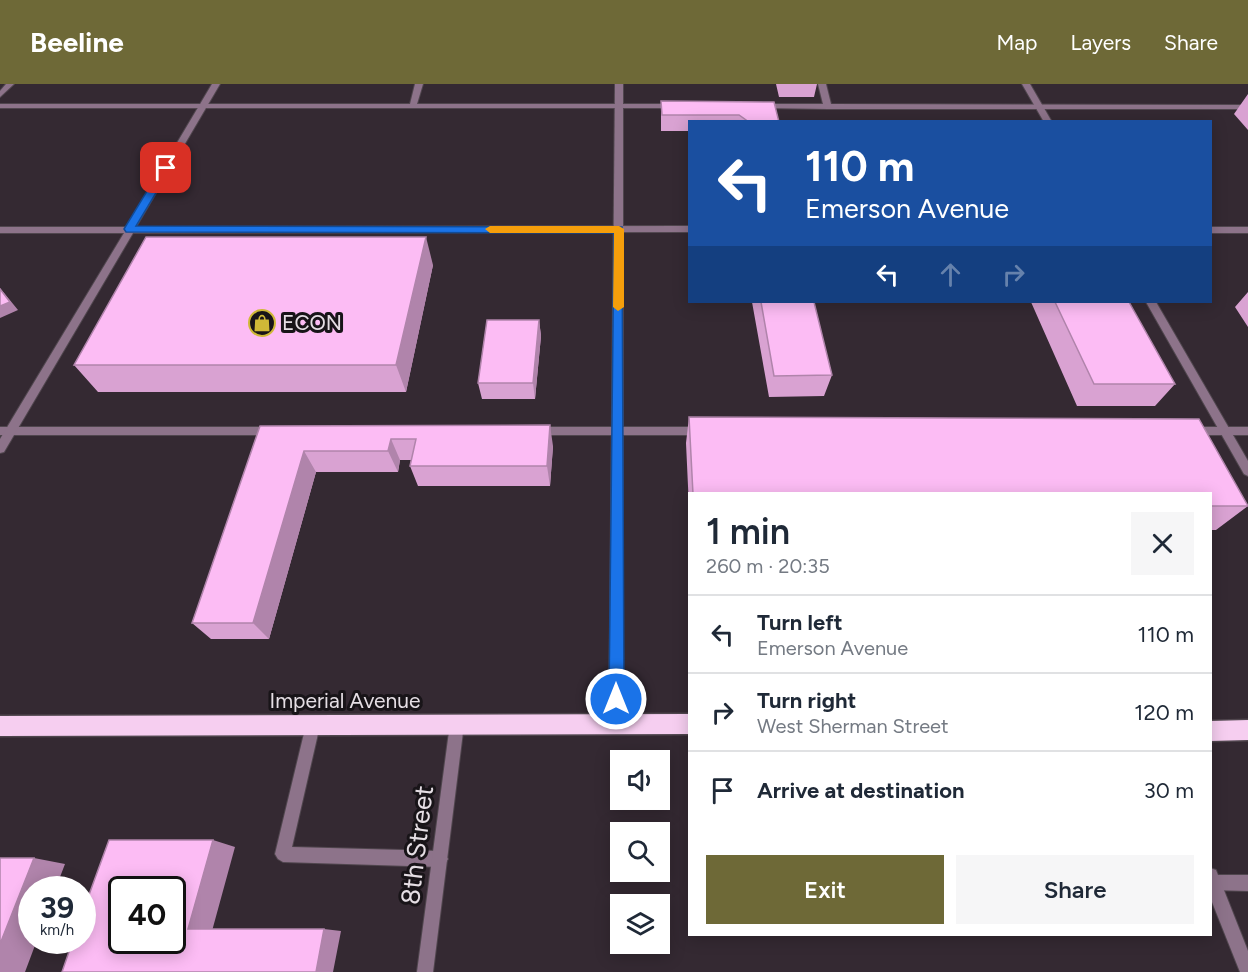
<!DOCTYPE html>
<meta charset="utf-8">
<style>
:root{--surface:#fff;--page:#f6f6f7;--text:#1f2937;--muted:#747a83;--line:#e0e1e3;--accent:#6e6937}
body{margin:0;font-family:Figtree,sans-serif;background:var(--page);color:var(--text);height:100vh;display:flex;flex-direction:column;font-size:22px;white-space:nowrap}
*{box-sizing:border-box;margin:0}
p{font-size:20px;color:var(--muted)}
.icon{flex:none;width:33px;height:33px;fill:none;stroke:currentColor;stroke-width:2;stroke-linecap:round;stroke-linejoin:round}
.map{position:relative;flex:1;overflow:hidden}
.side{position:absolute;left:688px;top:408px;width:524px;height:444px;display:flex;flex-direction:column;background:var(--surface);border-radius:0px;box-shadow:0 3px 15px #0003}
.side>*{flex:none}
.top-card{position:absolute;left:688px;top:36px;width:524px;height:183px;border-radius:0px;box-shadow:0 3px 15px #0003;background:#1a4fa0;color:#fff;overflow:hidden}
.controls{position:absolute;left:610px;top:666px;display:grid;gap:12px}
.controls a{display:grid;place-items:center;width:60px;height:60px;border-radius:0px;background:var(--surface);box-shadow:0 3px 15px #0003;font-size:30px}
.speed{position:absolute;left:18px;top:792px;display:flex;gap:12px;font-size:30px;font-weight:700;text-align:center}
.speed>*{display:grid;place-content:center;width:78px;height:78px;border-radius:50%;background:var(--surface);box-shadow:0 3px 15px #0003;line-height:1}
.speed small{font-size:15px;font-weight:400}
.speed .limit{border:3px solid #111;border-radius:9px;background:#fff;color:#111}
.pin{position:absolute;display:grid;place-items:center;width:51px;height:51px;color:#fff;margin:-26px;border-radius:12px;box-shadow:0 3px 9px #0006}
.me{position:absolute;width:66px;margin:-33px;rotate:0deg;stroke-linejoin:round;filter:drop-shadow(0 0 4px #0008)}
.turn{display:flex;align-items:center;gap:21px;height:126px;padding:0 18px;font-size:27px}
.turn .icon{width:78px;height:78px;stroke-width:2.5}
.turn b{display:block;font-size:42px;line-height:51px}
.lanes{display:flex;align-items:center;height:57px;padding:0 18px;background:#0003;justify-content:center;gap:30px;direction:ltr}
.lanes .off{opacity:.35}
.round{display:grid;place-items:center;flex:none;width:63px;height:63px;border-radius:0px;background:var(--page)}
.summary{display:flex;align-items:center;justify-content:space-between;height:102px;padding:0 18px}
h1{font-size:36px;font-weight:600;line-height:45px}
.button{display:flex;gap:12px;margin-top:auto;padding:12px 18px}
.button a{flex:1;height:69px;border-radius:0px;background:var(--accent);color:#fff;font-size:24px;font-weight:600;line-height:69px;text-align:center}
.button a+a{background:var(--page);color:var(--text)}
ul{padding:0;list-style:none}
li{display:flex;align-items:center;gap:18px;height:78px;padding:0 18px;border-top:2px solid var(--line)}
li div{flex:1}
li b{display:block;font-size:22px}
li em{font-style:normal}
header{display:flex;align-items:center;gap:36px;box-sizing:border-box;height:84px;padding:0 30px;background:var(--accent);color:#fff}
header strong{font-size:28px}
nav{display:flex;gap:33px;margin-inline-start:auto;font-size:21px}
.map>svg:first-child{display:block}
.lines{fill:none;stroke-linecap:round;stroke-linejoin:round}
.service-casing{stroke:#50464e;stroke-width:2}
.minor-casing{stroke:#50464e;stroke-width:2}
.tertiary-casing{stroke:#50464e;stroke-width:2}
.trunk-casing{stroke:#50464e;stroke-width:3}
.service{fill:#8d738a;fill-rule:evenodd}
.minor{fill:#8d738a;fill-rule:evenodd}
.tertiary{fill:#8d738a;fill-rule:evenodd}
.trunk{fill:#f6cef0;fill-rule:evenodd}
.wall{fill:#d9a2d2}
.shaded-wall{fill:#b084ab}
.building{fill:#fcbcf4;stroke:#b084ab;stroke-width:1.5;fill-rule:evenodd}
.route{fill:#1a73e8;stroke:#114b97;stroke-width:1.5}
.slow{fill:#f59e0b}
.labels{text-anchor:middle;stroke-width:6;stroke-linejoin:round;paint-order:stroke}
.poi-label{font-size:21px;fill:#e5dee4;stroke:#181418;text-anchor:start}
.street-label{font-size:21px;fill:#e5dee4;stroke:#181418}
.near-street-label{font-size:26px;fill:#e5dee4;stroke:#181418}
</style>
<header>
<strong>Beeline</strong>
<nav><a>Map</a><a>Layers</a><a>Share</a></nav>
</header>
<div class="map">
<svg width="1248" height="888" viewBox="0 0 1248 888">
<rect width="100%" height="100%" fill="#342932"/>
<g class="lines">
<defs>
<path id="service" d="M 6,0 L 14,0 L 0,13 L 0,7 Z
M 415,0 L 423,0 L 417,20 L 677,20 L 681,22 L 677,24 L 0,24 L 0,20 L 410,20 Z
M 818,0 L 826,0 L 831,20 L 1248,21 L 1248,25 L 828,25 L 760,24 L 756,22 L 760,20 L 823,20 Z
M 0,343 L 275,343 L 280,347 L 275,351 L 0,351 Z
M 535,343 L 701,343 L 706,347 L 701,351 L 535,351 L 530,347 Z
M 1192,343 L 1248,343 L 1248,351 L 1192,351 L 1187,347 Z
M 313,634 L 318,636 L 320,641 L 292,763 L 440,767 L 445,770 L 448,775 L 445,780 L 440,783 L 283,778 L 278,775 L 275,770 L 306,641 L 308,636 Z
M 1213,791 L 1248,791 L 1248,807 L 1210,806 L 1210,792 Z"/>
<path id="minor" d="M 212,0 L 220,0 L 136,143 L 690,142 L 690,148 L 133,149 L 4,368 L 0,369 L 0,355 L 124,149 L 0,149 L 0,143 L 127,143 Z
M 1022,0 L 1030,0 L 1052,38 L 1044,38 Z
M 1210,143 L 1248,143 L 1248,149 L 1210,149 Z
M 1146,218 L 1156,218 L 1248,377 L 1248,392 L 1244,390 Z
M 457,633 L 462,635 L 464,640 L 433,888 L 417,888 L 450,640 L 452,635 Z
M 1210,784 L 1216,786 L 1248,867 L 1248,888 L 1240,888 L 1210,813 Z"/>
<path id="tertiary" d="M 615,0 L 623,0 L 623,639 L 621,644 L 616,646 L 611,644 L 609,639 Z"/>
<path id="trunk" d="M 690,630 L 690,650 L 0,652 L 0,632 Z
M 1248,636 L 1248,656 L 1210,657 L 1210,637 Z"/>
</defs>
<use href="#service" class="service-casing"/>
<use href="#minor" class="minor-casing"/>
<use href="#tertiary" class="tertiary-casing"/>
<use href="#trunk" class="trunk-casing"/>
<use href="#service" class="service"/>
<use href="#minor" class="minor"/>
<use href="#tertiary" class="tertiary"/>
<use href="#trunk" class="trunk"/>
</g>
<path class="wall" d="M 776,0 L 817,0 L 814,13 L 779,13 Z
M 1248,10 L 1248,46 L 1234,30 Z
M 661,17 L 779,38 L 690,38 L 690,47 L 661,47 Z
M 433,181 L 406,308 L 98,308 L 74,281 Z
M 1248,208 L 1248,243 L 1235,223 Z
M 752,218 L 814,218 L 832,291 L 824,312 L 769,313 Z
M 1031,218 L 1129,218 L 1175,300 L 1155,322 L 1077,322 Z
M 539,236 L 541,252 L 535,315 L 482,315 L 478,299 Z
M 689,333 L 1199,335 L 1248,422 L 1216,446 L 1210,446 L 1210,410 L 690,410 L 690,445 L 686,359 Z
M 260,342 L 553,362 L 550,402 L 418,402 L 410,382 L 411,376 L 400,376 L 398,388 L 316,388 L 269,555 L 211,555 L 192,539 Z"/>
<path class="shaded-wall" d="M 426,153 L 433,181 L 406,308 L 396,281 Z
M 0,204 L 18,226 L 0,234 Z
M 539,236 L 541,252 L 535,315 L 533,299 Z
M 550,341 L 553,362 L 550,402 L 547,382 Z
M 391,355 L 400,376 L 398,388 L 388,367 Z
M 304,367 L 316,388 L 269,555 L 253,539 Z
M 213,756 L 235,763 L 212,847 L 188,845 Z
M 34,774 L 65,780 L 55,806 L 32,806 L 32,856 L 37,856 L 25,888 L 0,888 L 0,860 Z
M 324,845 L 341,847 L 333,888 L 316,888 Z"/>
<path class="building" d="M 661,17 L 774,18 L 779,38 L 749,38 L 739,31 L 662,31 Z
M 146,153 L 426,153 L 396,281 L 74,281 Z
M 0,205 L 10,218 L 0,222 Z
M 761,218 L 814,218 L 832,291 L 774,292 Z
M 1055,218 L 1129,218 L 1175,300 L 1094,300 Z
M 487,236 L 539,236 L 533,299 L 478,299 Z
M 689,333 L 1199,335 L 1248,422 L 1210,422 L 1210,410 L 693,410 Z
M 550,341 L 547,382 L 410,382 L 416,355 L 391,355 L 388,367 L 304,367 L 253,539 L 192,539 L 260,342 Z
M 109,756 L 213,756 L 188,845 L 324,845 L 316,888 L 62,888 L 73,856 L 82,856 L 82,830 ZM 122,806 L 172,806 L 172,856 L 122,856 Z
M 0,774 L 34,774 L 0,860 Z"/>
<path class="route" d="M 166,81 L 171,84 L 136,142 L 622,143 L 624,615 L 622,621 L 616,623 L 611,621 L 609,615 L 614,149 L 126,148 L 124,145 L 161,84 Z"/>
<path class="slow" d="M 619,142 L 624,145 L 624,223 L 618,227 L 613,223 L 614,149 L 490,149 L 485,145 L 490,142 Z"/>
<defs>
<symbol id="shop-ring" viewBox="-11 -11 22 22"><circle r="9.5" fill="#181418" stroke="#cfb837" stroke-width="1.5"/><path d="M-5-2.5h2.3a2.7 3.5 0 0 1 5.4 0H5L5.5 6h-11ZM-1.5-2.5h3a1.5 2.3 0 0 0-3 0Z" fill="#cfb837"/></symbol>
</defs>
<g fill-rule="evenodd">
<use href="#shop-ring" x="247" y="224" width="30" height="30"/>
</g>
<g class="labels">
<g class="poi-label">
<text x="282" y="246">ECON</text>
</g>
<g class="street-label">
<text x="345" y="624">Imperial Avenue</text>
</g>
<g class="near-street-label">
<text transform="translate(417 761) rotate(-83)" y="9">8th Street</text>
</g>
</g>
</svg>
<div class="controls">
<a><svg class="icon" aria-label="sound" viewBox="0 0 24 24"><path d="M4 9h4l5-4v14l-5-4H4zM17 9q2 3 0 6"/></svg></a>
<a><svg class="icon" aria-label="search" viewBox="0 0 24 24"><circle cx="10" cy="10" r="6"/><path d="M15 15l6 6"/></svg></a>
<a><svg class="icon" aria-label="layers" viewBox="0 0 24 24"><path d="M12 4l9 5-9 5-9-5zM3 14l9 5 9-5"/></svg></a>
</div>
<div class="speed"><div>39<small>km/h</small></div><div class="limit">40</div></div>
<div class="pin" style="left:166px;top:84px;background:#d93025"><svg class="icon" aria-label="arrive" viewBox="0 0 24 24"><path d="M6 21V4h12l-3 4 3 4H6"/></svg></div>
<svg class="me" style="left:616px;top:615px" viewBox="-20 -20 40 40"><circle r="17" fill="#1a73e8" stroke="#fff" stroke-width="3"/><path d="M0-11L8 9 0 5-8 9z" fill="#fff"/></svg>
<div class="top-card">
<div class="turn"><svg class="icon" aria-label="left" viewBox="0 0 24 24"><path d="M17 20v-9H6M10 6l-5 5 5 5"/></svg><div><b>110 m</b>Emerson Avenue</div></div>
<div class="lanes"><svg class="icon" aria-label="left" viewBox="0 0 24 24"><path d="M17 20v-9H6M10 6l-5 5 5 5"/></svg><svg class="icon off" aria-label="ahead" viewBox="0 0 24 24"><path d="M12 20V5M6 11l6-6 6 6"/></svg><svg class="icon off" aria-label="right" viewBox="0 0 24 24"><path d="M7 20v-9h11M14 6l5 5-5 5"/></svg></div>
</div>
<section class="side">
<div class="summary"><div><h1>1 min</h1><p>260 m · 20:35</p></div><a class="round"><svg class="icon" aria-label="close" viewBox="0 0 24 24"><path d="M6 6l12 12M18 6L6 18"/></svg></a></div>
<ul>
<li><svg class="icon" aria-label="left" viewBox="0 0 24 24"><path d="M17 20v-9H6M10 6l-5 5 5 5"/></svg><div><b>Turn left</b><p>Emerson Avenue</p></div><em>110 m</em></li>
<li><svg class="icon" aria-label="right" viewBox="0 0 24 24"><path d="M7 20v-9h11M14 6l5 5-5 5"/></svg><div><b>Turn right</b><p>West Sherman Street</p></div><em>120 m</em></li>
<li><svg class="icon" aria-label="arrive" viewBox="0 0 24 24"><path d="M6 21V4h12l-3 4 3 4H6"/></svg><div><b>Arrive at destination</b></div><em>30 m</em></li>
</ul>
<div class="button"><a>Exit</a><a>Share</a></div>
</section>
</div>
